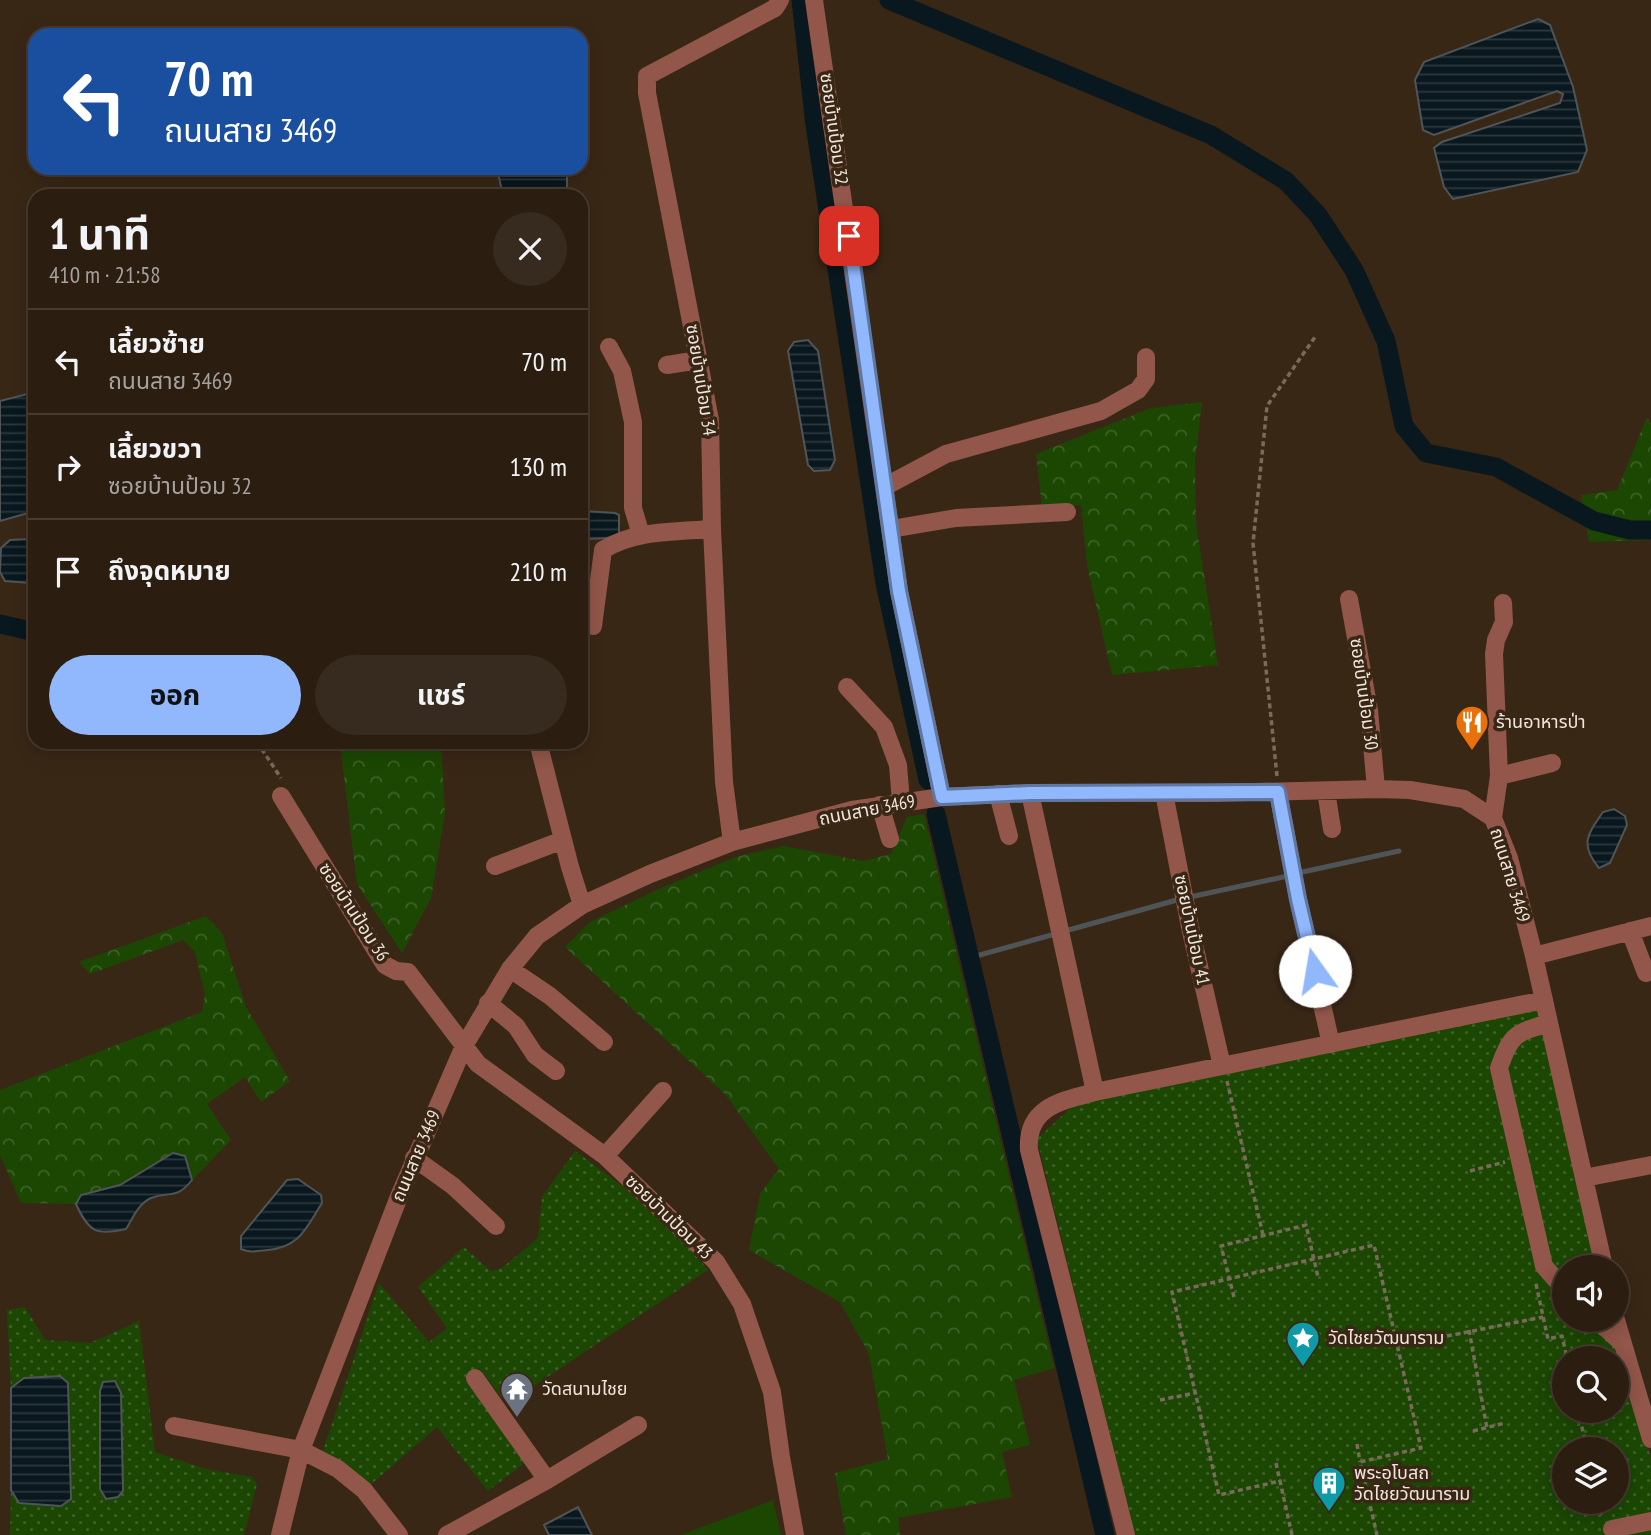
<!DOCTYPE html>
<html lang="th">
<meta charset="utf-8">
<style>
:root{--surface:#2b1d10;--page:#372a1e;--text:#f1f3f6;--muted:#a6a29f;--line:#473b30;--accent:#91b8fd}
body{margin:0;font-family:"PT Sans Narrow","Noto Sans Thai",sans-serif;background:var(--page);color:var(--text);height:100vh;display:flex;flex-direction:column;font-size:26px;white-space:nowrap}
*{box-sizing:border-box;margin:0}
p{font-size:23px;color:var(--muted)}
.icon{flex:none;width:38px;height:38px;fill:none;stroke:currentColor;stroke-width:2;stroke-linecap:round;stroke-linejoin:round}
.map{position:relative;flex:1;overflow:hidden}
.side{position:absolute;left:28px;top:189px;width:560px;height:560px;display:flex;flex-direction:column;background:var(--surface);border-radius:21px;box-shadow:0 4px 18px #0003,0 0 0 2px var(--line)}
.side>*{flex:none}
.banner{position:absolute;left:28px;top:28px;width:560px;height:147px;border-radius:21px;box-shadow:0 4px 18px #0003,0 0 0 2px var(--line);background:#1a4fa0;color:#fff;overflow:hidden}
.fabs{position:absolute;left:1552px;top:1255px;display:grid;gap:14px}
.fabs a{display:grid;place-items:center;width:77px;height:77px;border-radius:50%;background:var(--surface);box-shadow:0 4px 18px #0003,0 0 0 2px var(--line);font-size:35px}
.pin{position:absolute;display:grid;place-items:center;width:60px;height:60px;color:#fff;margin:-30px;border-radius:14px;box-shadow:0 4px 10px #0006}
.me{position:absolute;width:77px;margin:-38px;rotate:347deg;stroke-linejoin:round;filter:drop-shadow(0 0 5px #0008)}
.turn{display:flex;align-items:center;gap:24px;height:147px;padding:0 21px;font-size:32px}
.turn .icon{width:91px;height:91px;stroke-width:2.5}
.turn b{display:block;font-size:49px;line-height:60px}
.round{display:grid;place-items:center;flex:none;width:74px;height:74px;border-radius:37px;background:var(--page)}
.headline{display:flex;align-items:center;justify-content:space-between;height:119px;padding:0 21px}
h1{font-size:42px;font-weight:700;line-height:52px}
.button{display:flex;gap:14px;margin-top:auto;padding:14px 21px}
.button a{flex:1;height:80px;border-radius:42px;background:var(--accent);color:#111;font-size:28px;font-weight:700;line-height:80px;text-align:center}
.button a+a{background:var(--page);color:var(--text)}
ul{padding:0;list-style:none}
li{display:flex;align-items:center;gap:21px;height:105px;padding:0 21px;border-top:2px solid var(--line)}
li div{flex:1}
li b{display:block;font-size:26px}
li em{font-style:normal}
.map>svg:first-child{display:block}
.grass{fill:url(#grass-dots);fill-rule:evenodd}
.forest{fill:url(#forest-crowns)}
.pitch{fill:#1b4703}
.water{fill:url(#water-rules);stroke:#4f5557;stroke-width:2}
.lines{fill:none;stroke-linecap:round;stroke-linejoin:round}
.stream{stroke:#4f5557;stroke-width:5}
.canal{stroke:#09171e;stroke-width:19}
.path{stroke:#7a6a5b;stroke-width:3.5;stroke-dasharray:5 3.5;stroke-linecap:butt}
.minor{stroke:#92564a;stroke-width:18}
.route-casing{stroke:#5e78a4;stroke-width:18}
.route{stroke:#91b8fd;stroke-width:12}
.labels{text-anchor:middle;stroke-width:7;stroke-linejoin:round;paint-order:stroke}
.street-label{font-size:18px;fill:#f2e5db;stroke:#392716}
.poi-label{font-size:18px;fill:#f2e5db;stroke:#392716;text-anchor:start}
</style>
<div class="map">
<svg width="1651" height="1535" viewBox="0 0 1651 1535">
<defs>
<pattern id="grass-dots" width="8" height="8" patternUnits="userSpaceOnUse" patternTransform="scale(1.75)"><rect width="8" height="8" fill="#1b4703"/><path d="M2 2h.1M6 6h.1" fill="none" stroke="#3d6127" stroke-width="1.8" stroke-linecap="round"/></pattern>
<pattern id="forest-crowns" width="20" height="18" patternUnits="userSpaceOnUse" patternTransform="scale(1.75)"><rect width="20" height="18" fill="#1b4703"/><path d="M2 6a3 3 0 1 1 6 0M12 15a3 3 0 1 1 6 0" fill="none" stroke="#3d6127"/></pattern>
<pattern id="water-rules" width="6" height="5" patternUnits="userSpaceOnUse" patternTransform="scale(1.75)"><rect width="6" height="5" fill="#09171e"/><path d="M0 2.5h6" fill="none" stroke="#2d393e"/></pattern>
</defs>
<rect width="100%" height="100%" fill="#392716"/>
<path class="grass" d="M 1540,1007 L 1599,1267 L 1564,1267 L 1564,1320 L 1611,1320 L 1651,1458 L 1651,1535 L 1135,1535 L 1037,1139 L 1075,1104 ZM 1564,1358 L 1617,1358 L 1617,1410 L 1564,1410 ZM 1564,1449 L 1617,1449 L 1617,1502 L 1564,1502 Z
M 575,1151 C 623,1185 671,1223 708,1270 L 507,1404 L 479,1368 L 467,1376 L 526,1462 L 488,1491 L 437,1427 L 368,1487 L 360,1477 L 323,1451 L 379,1283 L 429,1342 L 447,1328 L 418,1287 L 464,1247 L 491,1271 L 502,1268 L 538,1238 L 542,1197 Z
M 25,1307 L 45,1340 L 90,1343 L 139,1321 L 155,1452 L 206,1469 L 252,1477 L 257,1484 L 244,1535 L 10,1535 L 11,1490 L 19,1503 L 61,1505 L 71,1499 L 68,1383 L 60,1376 L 24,1378 L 11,1388 L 7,1310 Z"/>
<path class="forest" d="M 1202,402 L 1195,462 L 1196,523 L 1218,665 L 1112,675 L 1087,565 L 1081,505 L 1042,507 L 1036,454 L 1151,408 Z
M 1647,417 L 1651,424 L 1651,540 L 1589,542 L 1581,495 L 1617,490 Z
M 336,742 L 441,742 L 445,813 L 431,898 L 402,953 L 357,884 L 340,743 Z
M 924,814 L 1054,1368 L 1014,1380 L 1030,1445 L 1002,1452 L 1012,1497 L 898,1518 L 900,1535 L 846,1535 L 835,1473 L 888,1459 L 869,1354 L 840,1302 L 749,1250 L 760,1194 L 779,1169 L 725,1094 L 565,947 L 590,922 L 661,888 L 736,857 L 784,846 L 863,861 L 891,854 L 907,817 Z
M 206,916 L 222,933 L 246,1007 L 290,1081 L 261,1102 L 245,1077 L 207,1104 L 231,1140 L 192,1180 L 185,1156 L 173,1153 L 120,1185 L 81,1195 L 76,1204 L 21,1203 L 0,1155 L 0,1090 L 202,1012 L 205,995 L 195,952 L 183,940 L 90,974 L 79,962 Z"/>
<path class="pitch" d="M 773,1500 L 781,1535 L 681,1535 Z"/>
<path class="water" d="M 1538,19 L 1550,25 L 1573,87 L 1587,150 L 1578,172 L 1453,199 L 1444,187 L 1434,148 L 1442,142 L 1560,103 L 1563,94 L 1557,91 L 1434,135 L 1423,130 L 1415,80 L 1424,62 Z
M 497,168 L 567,168 L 567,196 L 503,196 Z
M 808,340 L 818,351 L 835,460 L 830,470 L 814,471 L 808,465 L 788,351 L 794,342 Z
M 35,392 L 35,511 L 0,521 L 0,401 Z
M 584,511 L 615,513 L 619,515 L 619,534 L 614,538 L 581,539 L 581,513 Z
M 30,539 L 35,542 L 35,577 L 30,583 L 5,581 L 0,572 L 1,548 L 10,540 Z
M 1614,809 L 1625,816 L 1627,825 L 1610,863 L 1599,868 C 1579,844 1588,834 1603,812 Z
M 173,1153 L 185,1156 L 192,1180 C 176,1200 170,1191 151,1198 C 138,1204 133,1218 126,1229 C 96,1236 89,1232 76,1204 L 81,1195 L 120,1185 Z
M 298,1179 L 321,1195 L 322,1203 C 306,1228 300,1247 268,1250 C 258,1251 250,1253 241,1249 L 241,1236 L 287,1180 Z
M 60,1376 L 68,1383 L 71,1499 L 61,1506 L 19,1503 L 11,1490 L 11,1388 L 24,1378 Z
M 115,1381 L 121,1393 L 123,1491 L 118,1497 L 106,1499 L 100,1489 L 100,1391 L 103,1382 Z
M 578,1507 L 592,1535 L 549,1535 L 544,1525 Z"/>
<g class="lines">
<path class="stream" d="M 1298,873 L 1399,851
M 1190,897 L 1288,876
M 1065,931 L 1177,900
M 969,958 L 1055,934"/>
<path class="canal" d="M 801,0 L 815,125 L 885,583 L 928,780
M 889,0 L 1211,135 L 1286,181 L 1318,215 L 1354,270 L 1386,341 L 1404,426 L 1426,453 L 1496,467 L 1594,521 L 1630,530 L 1651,530
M 0,624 L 35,632
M 936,814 L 1105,1535"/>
<path class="path" d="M 257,742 L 281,778
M 1277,776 L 1253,543 L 1267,406 L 1315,337
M 1227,1081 L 1263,1235
M 1470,1171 L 1505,1162
M 1536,1284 L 1548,1339 L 1562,1336 L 1567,1358
M 1234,1297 L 1221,1246 L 1306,1225 L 1318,1277
M 1469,1330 L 1487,1428
M 1397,1346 L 1543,1317
M 1160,1400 L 1195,1393
M 1578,1410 L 1587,1449
M 1473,1431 L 1505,1423
M 1357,1444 L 1360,1462
M 1276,1463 L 1280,1481
M 1598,1502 L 1602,1517
M 1292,1535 L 1280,1481 L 1219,1495 L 1172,1292 L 1374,1245 L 1421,1448 L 1360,1462 L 1377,1535"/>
<path class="minor" d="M 814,0 L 899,591 L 942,797
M 609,347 L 622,371 L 633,422 L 633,508 L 641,535
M 667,365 L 699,360
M 886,486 L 946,454 L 1101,411 L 1138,390 L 1146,379 L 1146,357
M 891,529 L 956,518 L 1067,512
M 1349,599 L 1369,710 L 1376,789
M 593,626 L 603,550 C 635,530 676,532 712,529
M 847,687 L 884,727 L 898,765 L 901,802
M 538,742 L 570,867 L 582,905
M 1499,776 L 1552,763
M 1326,791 L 1332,829
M 1278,792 L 1298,899 L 1331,1044
M 1030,793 L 1095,1092
M 1164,793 L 1190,927 L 1222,1066
M 998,794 L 1009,836
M 281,796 L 385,965 L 396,971 L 408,972 L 478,1064 L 605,1156 L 716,1262 L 742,1304 L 772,1392 L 781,1457 L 795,1535
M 880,805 L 890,839
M 1493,818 L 1499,776 L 1494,654 L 1496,640 L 1504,622 L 1503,603
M 732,842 L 724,782 L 712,529 L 710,420 L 647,93 L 647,76 L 775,8 L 780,0
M 495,866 L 563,840
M 1630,931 L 1646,973
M 1534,956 L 1651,926
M 510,969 L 550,996 L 604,1042
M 488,1003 L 516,1026 L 535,1055 L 556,1071
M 1549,1023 C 1514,1033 1511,1035 1499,1068 L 1544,1266 L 1564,1289
M 605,1156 L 663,1091
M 414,1158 L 453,1186 L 496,1226
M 1584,1178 L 1651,1165
M 1597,1320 L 1621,1342
M 1616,1320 L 1651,1439
M 475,1378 L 547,1480
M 174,1426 L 301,1450 L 338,1469 L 364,1490 L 399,1535
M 1612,1529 L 1651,1521
M 280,1535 L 301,1450 L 400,1194 L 464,1046 L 510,969 L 537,936 L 582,905 L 650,874 L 732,842 L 852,810 L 942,797 L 1030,793 L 1216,793 L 1376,789 L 1410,790 L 1464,799 L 1493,818 L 1509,858 L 1534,956 L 1604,1267
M 447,1535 L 547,1480 L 638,1425
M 1126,1535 L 1029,1150 C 1026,1107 1061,1101 1095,1092 L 1544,1000"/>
</g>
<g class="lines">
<defs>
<path id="route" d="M 849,236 L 899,591 L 942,797 L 1030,793 L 1278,792 L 1298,899 L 1315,971"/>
</defs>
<use href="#route" class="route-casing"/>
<use href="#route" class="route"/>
</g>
<defs>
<symbol id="restaurant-pin" viewBox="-11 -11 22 30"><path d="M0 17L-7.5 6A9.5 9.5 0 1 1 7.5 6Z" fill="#e8710a" stroke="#392716"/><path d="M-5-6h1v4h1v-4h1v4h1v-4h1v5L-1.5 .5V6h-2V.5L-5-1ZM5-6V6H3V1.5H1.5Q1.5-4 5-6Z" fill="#fff"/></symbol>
<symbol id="sight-pin" viewBox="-11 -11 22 30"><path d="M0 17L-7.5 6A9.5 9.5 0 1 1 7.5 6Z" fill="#0f9aa8" stroke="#392716"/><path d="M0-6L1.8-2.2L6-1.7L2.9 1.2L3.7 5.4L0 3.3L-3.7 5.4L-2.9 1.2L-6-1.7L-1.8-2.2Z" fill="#fff"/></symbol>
<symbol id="temple-pin" viewBox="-11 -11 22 30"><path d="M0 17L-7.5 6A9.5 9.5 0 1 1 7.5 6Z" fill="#6b7280" stroke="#392716"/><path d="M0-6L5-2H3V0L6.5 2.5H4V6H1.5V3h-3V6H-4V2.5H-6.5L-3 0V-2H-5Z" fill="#fff"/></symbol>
<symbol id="building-pin" viewBox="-11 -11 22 30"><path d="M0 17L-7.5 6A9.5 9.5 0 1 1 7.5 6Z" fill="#0f9aa8" stroke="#392716"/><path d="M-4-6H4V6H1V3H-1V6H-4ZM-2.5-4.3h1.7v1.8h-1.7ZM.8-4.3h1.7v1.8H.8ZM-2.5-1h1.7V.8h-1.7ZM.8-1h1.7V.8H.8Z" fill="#fff"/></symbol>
</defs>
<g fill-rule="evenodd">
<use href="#restaurant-pin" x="1453" y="703" width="38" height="52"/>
<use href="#sight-pin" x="1284" y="1319" width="38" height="52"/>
<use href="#temple-pin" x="498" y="1370" width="38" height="52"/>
<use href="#building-pin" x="1310" y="1464" width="38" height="52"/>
</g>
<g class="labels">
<g class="street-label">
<text transform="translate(834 129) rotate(82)" y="6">ซอยบ้านป้อม 32</text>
<text transform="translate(701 380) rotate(81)" y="6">ซอยบ้านป้อม 34</text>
<text transform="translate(1364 694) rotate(82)" y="6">ซอยบ้านป้อม 30</text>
<text transform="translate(867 810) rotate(-11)" y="6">ถนนสาย 3469</text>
<text transform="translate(1510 875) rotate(73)" y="6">ถนนสาย 3469</text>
<text transform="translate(354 912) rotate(57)" y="6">ซอยบ้านป้อม 36</text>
<text transform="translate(1192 930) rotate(78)" y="6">ซอยบ้านป้อม 41</text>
<text transform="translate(416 1156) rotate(-67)" y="6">ถนนสาย 3469</text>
<text transform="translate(669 1217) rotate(44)" y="6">ซอยบ้านป้อม 43</text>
</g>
<g class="poi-label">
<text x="1496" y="728">ร้านอาหารป่า</text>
<text x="1328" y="1344">วัดไชยวัฒนาราม</text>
<text x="542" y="1395">วัดสนามไชย</text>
<text x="1354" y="1479">พระอุโบสถ<tspan x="1354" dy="21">วัดไชยวัฒนาราม</tspan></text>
</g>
</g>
</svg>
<div class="fabs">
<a><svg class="icon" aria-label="sound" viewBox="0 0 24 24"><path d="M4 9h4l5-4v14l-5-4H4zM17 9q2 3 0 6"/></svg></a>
<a><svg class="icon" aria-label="search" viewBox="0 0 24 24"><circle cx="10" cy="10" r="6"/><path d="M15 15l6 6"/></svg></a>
<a><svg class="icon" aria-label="layers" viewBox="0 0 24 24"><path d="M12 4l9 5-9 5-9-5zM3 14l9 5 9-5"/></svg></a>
</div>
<div class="pin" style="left:849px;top:236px;background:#d93025"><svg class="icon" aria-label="arrive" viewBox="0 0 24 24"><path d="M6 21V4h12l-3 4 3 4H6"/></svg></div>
<svg class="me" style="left:1315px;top:971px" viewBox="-20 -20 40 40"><circle r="19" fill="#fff"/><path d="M0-13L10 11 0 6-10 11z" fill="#91b8fd"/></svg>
<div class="banner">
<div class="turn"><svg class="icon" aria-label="left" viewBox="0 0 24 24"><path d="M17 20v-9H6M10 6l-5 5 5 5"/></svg><div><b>70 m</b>ถนนสาย 3469</div></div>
</div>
<section class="side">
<div class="headline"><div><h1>1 นาที</h1><p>410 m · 21:58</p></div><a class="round"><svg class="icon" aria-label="close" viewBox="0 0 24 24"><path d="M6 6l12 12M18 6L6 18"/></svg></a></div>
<ul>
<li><svg class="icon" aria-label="left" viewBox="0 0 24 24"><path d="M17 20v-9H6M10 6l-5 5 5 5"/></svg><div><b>เลี้ยวซ้าย</b><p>ถนนสาย 3469</p></div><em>70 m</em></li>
<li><svg class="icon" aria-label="right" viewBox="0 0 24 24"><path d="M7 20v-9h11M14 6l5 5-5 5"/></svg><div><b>เลี้ยวขวา</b><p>ซอยบ้านป้อม 32</p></div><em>130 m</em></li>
<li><svg class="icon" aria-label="arrive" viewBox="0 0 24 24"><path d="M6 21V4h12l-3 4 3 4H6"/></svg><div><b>ถึงจุดหมาย</b></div><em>210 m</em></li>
</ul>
<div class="button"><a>ออก</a><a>แชร์</a></div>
</section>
</div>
